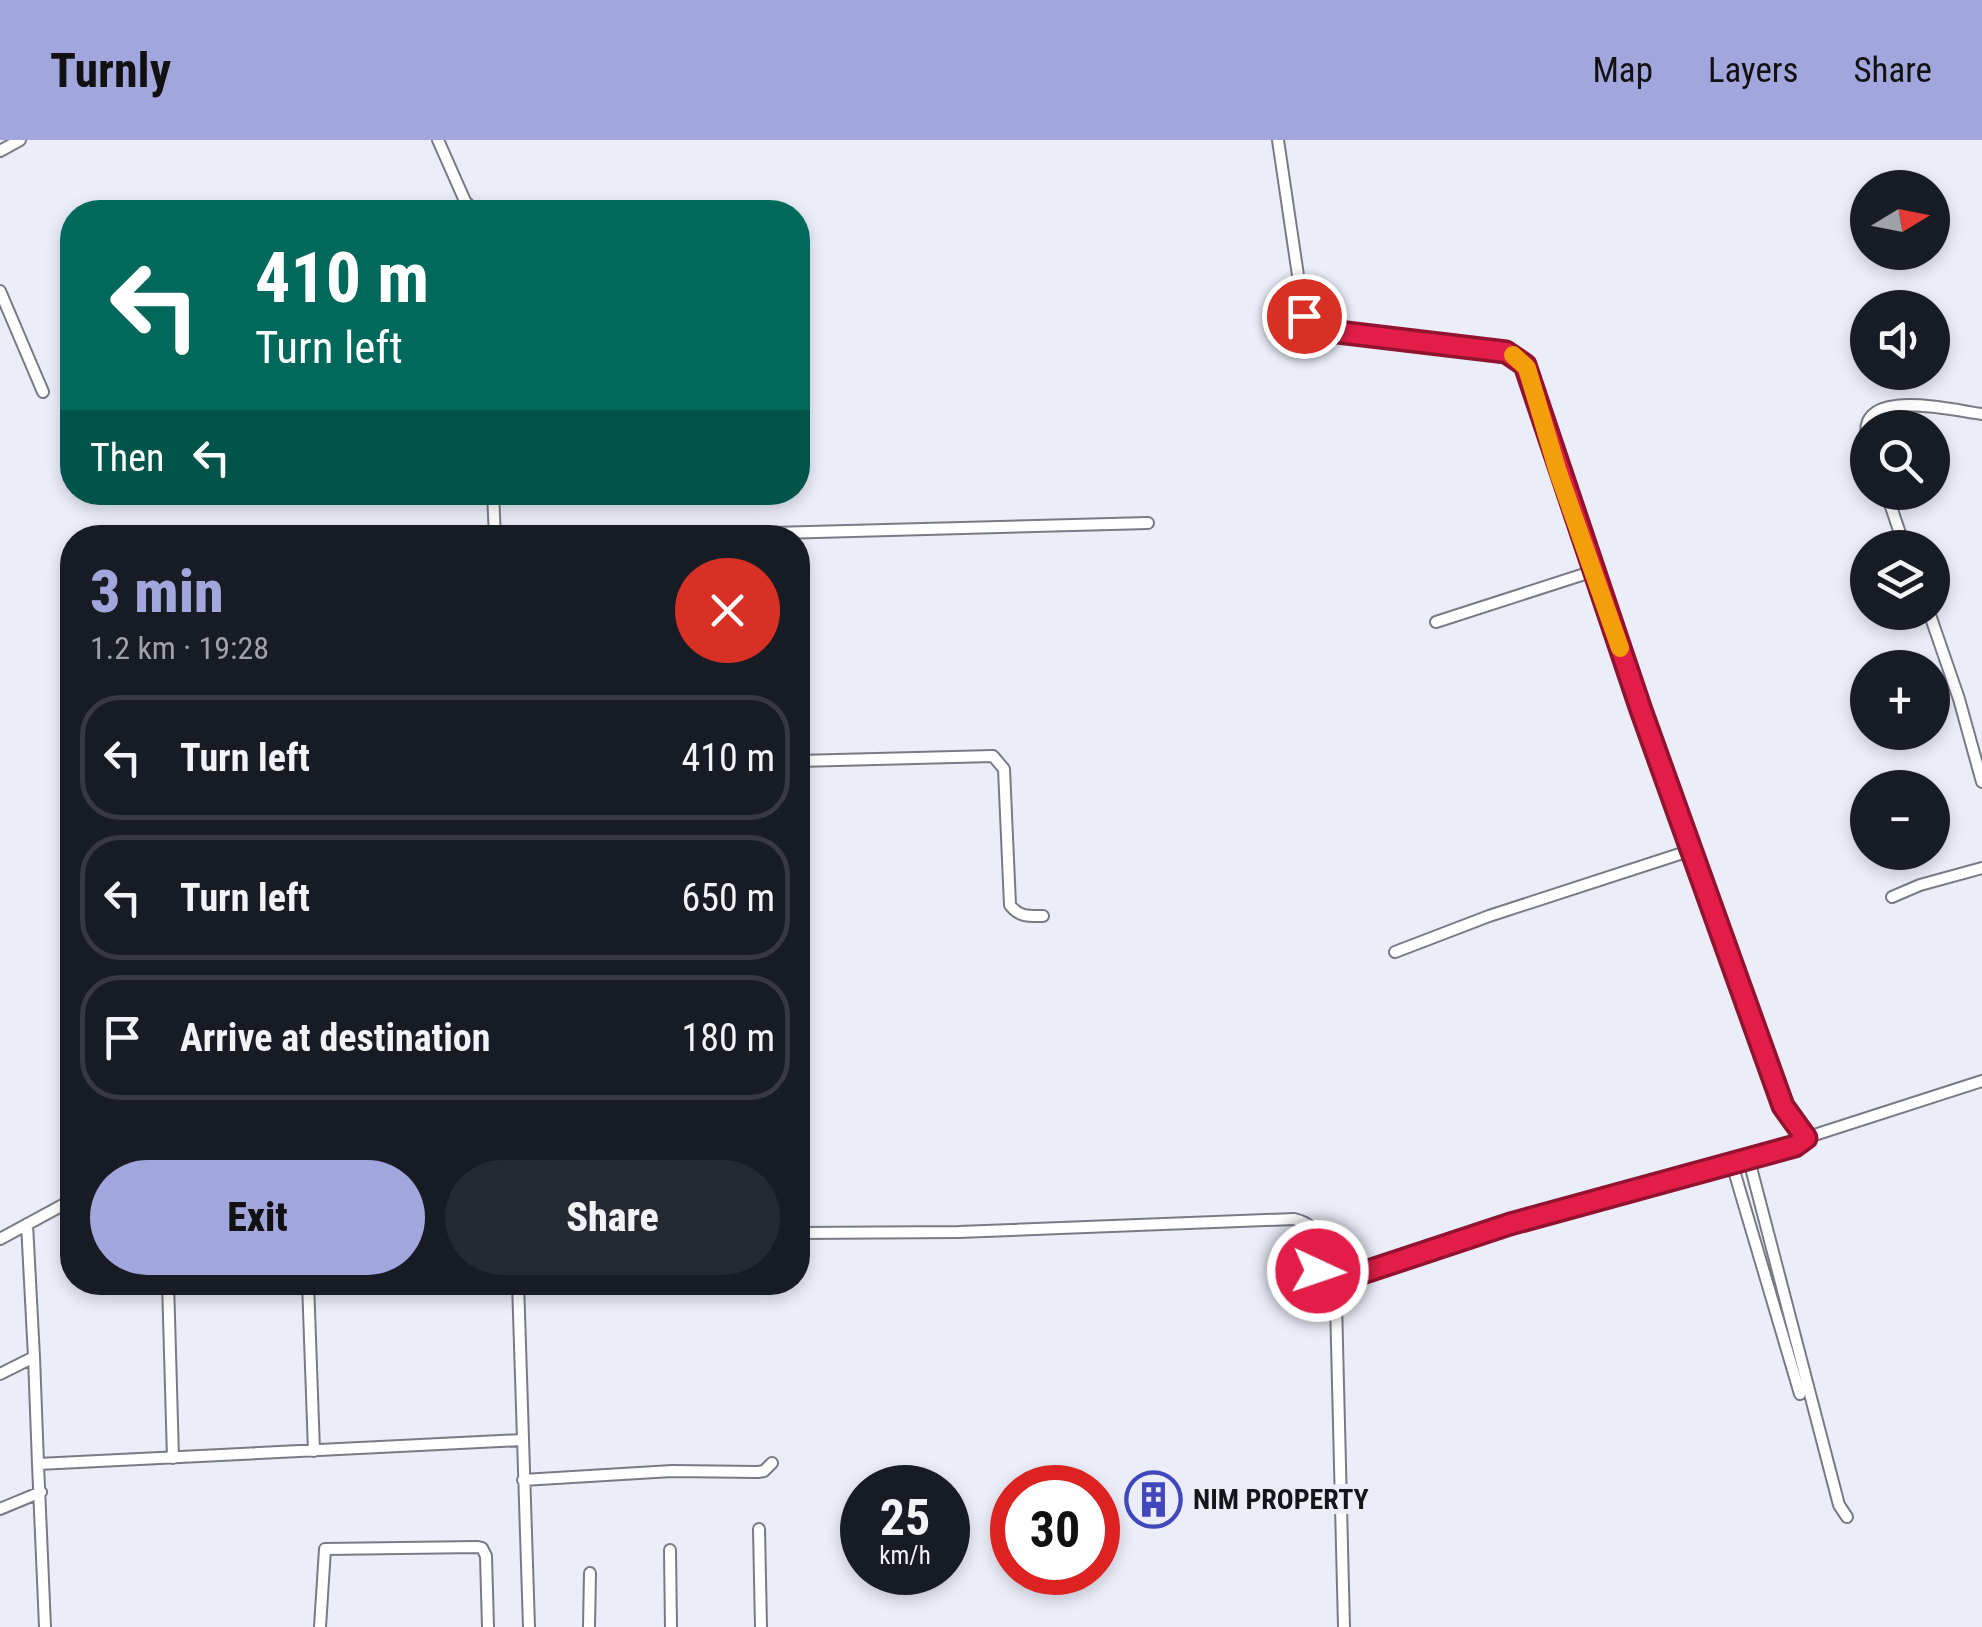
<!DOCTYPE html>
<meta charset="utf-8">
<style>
:root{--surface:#171b24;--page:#242831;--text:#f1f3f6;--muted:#9ea1a6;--line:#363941;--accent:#a1a6dc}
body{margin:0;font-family:"Roboto Condensed",sans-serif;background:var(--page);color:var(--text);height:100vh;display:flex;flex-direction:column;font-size:38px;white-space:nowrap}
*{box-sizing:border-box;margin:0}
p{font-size:32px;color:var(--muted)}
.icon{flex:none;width:55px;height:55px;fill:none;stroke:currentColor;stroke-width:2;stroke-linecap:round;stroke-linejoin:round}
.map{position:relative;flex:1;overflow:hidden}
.panel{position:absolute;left:60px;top:385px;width:750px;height:770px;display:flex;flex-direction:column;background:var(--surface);border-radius:40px;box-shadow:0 5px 15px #0003}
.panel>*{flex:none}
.top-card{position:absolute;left:60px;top:60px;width:750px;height:305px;border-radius:40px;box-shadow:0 5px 15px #0003;background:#00695c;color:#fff;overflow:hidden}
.needle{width:65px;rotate:80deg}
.tools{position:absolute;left:1850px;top:30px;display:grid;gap:20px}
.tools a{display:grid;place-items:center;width:100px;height:100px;border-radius:50%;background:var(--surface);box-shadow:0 5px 15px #0003;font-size:50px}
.speed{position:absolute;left:840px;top:1325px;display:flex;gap:20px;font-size:50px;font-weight:700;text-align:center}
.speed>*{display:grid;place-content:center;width:130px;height:130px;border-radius:50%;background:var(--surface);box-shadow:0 5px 15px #0003;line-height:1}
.speed small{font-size:25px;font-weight:400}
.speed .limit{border:15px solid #d22;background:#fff;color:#111}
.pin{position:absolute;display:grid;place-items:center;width:85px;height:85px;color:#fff;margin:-42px;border:5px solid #fff;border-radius:50%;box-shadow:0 2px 10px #0007}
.me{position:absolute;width:110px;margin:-55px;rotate:93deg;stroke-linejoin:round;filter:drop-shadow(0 0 8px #0008)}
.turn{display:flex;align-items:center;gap:35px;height:210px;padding:0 30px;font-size:45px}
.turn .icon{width:130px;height:130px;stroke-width:2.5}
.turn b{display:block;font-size:70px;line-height:85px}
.then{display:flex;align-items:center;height:95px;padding:0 30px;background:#0003;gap:20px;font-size:38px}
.round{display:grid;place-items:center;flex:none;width:105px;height:105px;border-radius:52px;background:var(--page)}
.overview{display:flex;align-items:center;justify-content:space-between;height:170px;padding:0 30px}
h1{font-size:60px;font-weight:800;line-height:75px;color:var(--accent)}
.primary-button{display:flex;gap:20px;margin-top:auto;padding:20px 30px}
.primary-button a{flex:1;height:115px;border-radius:60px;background:var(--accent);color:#111;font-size:40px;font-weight:800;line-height:115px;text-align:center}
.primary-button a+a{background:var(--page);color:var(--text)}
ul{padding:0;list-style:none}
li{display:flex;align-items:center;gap:30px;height:125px;margin:0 20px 15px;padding:0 10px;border:5px solid var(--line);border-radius:40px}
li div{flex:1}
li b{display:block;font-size:38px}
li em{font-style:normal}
header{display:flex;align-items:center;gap:60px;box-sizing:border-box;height:140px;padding:0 50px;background:var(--accent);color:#111}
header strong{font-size:48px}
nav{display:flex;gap:55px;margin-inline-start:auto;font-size:35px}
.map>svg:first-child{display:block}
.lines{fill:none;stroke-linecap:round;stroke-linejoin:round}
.minor-casing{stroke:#787b85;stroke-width:14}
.minor{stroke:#fff;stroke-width:10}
.route-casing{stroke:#92132f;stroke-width:25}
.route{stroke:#e11d48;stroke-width:18}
.slow{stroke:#f59e0b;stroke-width:18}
.labels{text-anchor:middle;stroke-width:10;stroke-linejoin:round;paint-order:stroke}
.poi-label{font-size:28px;font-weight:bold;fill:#15161a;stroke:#ebeef9;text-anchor:start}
</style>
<header>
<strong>Turnly</strong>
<nav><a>Map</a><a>Layers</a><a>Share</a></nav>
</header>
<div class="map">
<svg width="1982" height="1487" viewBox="0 0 1982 1487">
<rect width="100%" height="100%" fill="#ebeef9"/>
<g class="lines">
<defs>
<path id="minor" d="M 438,0 L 465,61 L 475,72
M 1278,0 L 1304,176 L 1321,190 L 1337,193 L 1506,212 L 1527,229 L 1558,332 L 1641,571 L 1783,966 L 1805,998 L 1982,941
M 0,11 L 20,0
M 0,151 L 43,252
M 1868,302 C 1852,245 1951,270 1982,274
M 493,352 L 495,398
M 1886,352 L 1905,408
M 590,398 L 1148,383
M 1929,472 L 1959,559 L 1982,642
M 1436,482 L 1594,431
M 798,621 L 993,616 L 1004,629 L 1010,765 C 1019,777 1028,776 1043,776
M 1892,757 L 1920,745 L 1982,728
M 1395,812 L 1489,776 L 1692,710
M 1749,1020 L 1839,1365 L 1847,1377
M 1732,1024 L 1800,1254
M 27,1084 L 34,1217
M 798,1093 L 959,1092 L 1294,1079 C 1330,1087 1307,1113 1320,1134 C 1326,1145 1334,1149 1336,1163 L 1344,1487
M 0,1099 L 72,1060
M 168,1142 L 173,1318
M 308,1142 L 314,1311
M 518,1142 L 529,1487
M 1329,1144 L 1510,1084 L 1795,1006 L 1805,998
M 0,1234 L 34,1217 L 38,1324
M 523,1340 L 672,1331 L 758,1332 L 764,1331 L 772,1323
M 0,1369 L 41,1352
M 759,1389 L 761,1487
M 670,1410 L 671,1487
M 45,1487 L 38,1324 L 522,1300
M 320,1487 L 325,1409 L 478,1407 L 482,1408 L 486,1416 L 488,1487
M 589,1487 L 590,1433"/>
</defs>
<use href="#minor" class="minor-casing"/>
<use href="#minor" class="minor"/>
</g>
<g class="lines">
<defs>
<path id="route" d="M 1304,176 L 1321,190 L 1506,212 L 1525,225 L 1641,570 L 1783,966 L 1806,998 L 1795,1006 L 1510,1084 L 1329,1144 L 1318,1131"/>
</defs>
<use href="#route" class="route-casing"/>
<use href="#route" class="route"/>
<path class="slow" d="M 1513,215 L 1527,228 L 1558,332 L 1620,508"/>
</g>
<defs>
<symbol id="building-ring" viewBox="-11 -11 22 22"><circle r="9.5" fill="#ebeef9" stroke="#4048bc" stroke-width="1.5"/><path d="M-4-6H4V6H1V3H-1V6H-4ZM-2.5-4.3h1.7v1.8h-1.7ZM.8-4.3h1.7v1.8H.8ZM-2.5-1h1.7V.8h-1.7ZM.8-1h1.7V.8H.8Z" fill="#4048bc"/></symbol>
</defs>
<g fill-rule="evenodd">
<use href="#building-ring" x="1122" y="1328" width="63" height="63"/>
</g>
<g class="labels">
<g class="poi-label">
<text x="1193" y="1369">NIM PROPERTY</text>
</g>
</g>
</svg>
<div class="tools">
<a><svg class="needle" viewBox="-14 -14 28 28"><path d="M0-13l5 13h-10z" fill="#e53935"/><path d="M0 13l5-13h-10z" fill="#9ea1a6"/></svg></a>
<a><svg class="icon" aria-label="sound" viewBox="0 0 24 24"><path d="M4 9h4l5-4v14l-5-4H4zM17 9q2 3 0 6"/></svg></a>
<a><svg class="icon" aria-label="search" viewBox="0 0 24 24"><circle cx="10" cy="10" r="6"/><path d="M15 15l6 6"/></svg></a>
<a><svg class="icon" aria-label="layers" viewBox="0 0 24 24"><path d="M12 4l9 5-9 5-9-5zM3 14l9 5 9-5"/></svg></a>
<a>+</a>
<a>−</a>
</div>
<div class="speed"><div>25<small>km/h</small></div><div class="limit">30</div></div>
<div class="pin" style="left:1304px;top:176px;background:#d93025"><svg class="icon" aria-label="arrive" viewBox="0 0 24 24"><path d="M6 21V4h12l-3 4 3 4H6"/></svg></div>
<svg class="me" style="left:1318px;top:1131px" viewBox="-20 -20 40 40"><circle r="17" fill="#e11d48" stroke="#fff" stroke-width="3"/><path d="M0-11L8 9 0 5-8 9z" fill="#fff"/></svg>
<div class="top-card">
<div class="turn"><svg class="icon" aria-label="left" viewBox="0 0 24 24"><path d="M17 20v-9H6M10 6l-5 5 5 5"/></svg><div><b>410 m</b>Turn left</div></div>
<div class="then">Then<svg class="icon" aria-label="left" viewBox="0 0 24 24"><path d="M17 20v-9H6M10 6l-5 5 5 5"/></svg></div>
</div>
<section class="panel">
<div class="overview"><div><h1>3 min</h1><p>1.2 km · 19:28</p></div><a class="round" style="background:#d93025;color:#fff"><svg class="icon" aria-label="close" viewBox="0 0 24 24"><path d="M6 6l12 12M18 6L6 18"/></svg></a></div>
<ul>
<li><svg class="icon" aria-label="left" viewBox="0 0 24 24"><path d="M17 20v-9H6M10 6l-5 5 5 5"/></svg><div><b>Turn left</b></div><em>410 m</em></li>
<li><svg class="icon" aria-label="left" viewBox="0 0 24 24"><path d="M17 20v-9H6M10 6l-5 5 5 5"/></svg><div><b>Turn left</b></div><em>650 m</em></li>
<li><svg class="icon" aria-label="arrive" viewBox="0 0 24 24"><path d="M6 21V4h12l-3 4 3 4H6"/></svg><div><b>Arrive at destination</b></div><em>180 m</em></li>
</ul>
<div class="primary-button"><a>Exit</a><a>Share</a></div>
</section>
</div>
